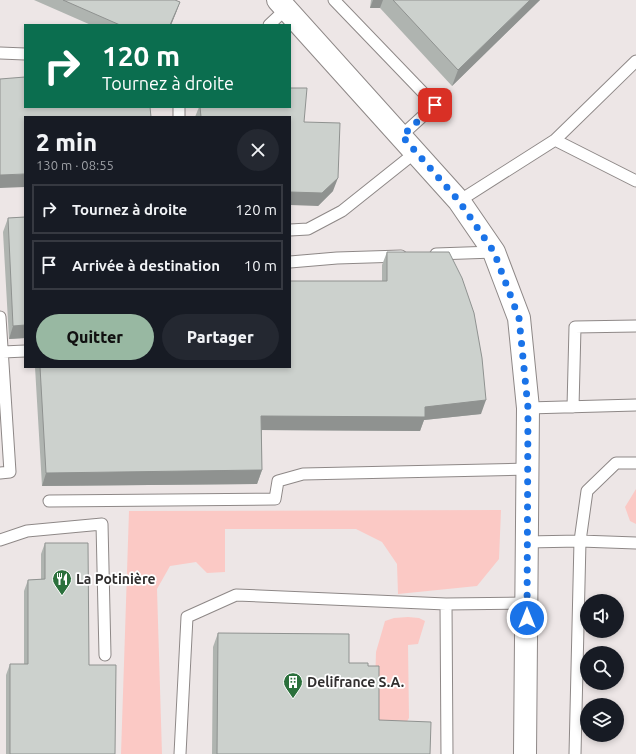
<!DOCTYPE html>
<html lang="fr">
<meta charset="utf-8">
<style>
:root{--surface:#171b24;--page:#242831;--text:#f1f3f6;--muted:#9ea1a6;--line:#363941;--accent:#98b8a2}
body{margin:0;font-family:Ubuntu,sans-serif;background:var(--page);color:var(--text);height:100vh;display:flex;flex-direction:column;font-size:15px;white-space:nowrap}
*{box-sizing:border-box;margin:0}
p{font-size:13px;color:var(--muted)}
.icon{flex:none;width:22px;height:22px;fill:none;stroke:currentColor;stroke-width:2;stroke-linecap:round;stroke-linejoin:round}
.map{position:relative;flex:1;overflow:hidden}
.side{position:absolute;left:24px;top:116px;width:267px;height:252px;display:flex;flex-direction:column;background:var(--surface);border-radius:0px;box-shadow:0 2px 6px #0003}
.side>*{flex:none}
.top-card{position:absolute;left:24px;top:24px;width:267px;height:84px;border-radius:0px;box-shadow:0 2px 6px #0003;background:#0b6e4f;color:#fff;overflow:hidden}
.buttons{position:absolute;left:580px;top:594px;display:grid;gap:8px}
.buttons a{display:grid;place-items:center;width:44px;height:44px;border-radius:50%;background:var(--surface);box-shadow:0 2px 6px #0003;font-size:20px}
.pin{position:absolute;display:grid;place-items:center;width:34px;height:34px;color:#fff;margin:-17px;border-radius:8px;box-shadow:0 2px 6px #0006}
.me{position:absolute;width:44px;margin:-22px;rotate:0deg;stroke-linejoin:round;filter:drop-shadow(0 0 3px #0008)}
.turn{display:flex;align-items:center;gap:14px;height:84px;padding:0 12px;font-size:18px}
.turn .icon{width:52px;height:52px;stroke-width:2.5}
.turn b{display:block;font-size:28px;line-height:34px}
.round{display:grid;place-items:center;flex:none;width:42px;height:42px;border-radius:21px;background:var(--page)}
.head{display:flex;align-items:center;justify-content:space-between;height:68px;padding:0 12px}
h1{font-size:24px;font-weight:800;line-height:30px}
.primary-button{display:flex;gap:8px;margin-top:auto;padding:8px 12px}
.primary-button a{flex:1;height:46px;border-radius:24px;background:var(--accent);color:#111;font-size:16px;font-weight:800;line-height:46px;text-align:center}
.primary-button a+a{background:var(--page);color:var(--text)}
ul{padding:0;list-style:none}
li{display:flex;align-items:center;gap:12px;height:50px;margin:0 8px 6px;padding:0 4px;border:2px solid var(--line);border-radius:0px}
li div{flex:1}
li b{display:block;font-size:15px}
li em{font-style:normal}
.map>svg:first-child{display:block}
.grass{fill:#fbc9c5}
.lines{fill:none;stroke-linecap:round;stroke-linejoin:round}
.lane-casing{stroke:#8e8887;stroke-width:13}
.street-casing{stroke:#8e8887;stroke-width:24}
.lane{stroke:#fff;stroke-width:11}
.street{stroke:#fff;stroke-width:22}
.wall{fill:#afb4b0}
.shaded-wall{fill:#8f9290}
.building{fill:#ccd1cd;stroke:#8f9290}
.route{stroke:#1a73e8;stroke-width:7;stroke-dasharray:0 12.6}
.labels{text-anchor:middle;stroke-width:3.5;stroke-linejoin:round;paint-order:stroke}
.poi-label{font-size:14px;font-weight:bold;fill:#312f2f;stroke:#fff;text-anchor:start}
</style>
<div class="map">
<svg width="636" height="754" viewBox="0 0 636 754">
<rect width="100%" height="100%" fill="#ede6e6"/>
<path class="grass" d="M 636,489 L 636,524 L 630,521 L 625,507 Z
M 501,510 L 499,559 L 477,586 L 398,594 L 397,564 L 382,542 L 356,529 L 225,529 L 225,572 L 207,573 L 196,562 L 170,566 L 157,589 L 162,754 L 121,754 L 129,511 Z
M 408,617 L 419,618 L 425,621 L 418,644 L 408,645 L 409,718 L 399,735 L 374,719 L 376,652 L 385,621 L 394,618 Z"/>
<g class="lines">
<defs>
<path id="lane" d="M 334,0 L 435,105 L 401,136
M 269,25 L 286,9
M 0,53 L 25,54
M 179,117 L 179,107
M 555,140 L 636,61
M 459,201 L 555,140 L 636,181
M 290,230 L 308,229 L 342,211 L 416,152
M 436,254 L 494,252
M 290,262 L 337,258 L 401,256
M 0,317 L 10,472 L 0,473
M 3,352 L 25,351
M 573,407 L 575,327 L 636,326
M 528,408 L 636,405
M 636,463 L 616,463 L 587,491 L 580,541 L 636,543
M 49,501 L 275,499 L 278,481 L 303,474 L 528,469
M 0,540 L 27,531 L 102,524 L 105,655
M 526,542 L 580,541 L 575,754
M 180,754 L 187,617 L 236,595 L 446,604
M 447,754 L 446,604 L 527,603"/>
<path id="street" d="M 278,0 L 459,201 L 494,252 L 519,318 L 528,408 L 525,754"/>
</defs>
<use href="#lane" class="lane-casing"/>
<use href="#street" class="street-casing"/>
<use href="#lane" class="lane"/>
<use href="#street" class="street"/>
</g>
<path class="wall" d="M 34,0 L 175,0 L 180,2 L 171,25 L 91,25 Z
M 371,0 L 540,0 L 452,86 L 380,8 L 370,8 Z
M 199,107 L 290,107 L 304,122 L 333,191 L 318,206 L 290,117 L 195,117 Z
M 25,217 L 25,338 L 9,339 L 3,232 L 8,218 Z
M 387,252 L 481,414 L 424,420 L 420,431 L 262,430 L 262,470 L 257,484 L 42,486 L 35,367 L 290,367 L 382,281 L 382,265 Z
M 45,543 L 89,665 L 115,754 L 6,754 L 6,675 L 10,664 L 24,664 L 24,591 L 28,580 L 41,579 L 41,554 Z
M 218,633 L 349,663 L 368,666 L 379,720 L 430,754 L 212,754 L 213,647 Z"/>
<path class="shaded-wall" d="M 373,0 L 383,0 L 380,8 L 370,8 Z
M 530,0 L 540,0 L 452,86 L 458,70 Z
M 180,2 L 176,13 L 171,25 L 170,25 Z
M 25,174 L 25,187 L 0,188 L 0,175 Z
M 338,178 L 333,191 L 318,206 L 290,205 L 290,192 Z
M 25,325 L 25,338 L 9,339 L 13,326 Z
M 486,400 L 481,414 L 424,420 L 420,431 L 257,430 L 261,416 Z
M 262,470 L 257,484 L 42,486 L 46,473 Z"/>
<path class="building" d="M 63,0 L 175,0 L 180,2 L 170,25 L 120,25 Z
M 393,0 L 530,0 L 458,70 Z
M 25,77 L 25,107 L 150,107 L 151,117 L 25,117 L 25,174 L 0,175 L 0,79 Z
M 290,88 L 307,88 L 304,122 L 340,123 L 338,178 L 322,193 L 290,192 L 290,117 L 201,117 L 200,107 L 290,107 Z
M 25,217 L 25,325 L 13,326 L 8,218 Z
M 387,252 L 449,252 L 462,278 L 474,313 L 482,358 L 486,400 L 425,407 L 425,417 L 261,416 L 262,470 L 46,473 L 40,367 L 290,367 L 290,281 L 387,281 Z
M 45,543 L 88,543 L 89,665 L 116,665 L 115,754 L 10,754 L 10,664 L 28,664 L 28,580 L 45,579 Z
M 218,633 L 349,634 L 349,663 L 368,663 L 368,666 L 379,666 L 379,720 L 431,722 L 430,754 L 217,754 Z"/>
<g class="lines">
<path class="route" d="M 435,105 L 402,136 L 459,201 L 494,252 L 519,318 L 528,408 L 527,618"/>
</g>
<defs>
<symbol id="restaurant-pin" viewBox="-11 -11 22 30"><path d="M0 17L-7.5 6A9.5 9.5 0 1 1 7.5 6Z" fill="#2b703c" stroke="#fff"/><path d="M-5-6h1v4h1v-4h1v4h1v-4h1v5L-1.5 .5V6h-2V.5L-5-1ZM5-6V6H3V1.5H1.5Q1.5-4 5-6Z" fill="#fff"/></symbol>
<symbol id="building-pin" viewBox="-11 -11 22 30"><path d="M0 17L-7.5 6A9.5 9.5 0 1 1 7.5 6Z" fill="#2b703c" stroke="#fff"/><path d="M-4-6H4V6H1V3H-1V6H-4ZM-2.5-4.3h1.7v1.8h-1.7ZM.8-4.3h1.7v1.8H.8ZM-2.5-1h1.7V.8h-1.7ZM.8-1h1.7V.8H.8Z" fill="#fff"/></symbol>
</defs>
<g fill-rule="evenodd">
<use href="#restaurant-pin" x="51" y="568" width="22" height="30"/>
<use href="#building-pin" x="282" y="671" width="22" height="30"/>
</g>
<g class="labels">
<g class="poi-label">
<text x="76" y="584">La Potinière</text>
<text x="307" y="687">Delifrance S.A.</text>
</g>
</g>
</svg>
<div class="buttons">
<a><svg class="icon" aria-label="sound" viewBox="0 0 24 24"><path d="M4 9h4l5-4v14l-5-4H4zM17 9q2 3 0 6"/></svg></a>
<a><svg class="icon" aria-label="search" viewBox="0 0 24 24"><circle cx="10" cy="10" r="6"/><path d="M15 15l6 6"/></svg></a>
<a><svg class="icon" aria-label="layers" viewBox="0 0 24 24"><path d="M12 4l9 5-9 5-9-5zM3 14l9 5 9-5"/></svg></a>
</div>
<div class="pin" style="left:435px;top:105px;background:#d93025"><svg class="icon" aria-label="arrive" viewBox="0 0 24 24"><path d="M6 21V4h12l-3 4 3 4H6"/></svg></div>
<svg class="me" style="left:527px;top:618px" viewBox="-20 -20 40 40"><circle r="17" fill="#1a73e8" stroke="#fff" stroke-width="3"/><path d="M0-11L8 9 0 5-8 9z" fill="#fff"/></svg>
<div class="top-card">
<div class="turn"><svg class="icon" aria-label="right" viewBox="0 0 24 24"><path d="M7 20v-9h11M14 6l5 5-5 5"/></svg><div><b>120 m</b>Tournez à droite</div></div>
</div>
<section class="side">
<div class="head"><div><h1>2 min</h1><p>130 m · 08:55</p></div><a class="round"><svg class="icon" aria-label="close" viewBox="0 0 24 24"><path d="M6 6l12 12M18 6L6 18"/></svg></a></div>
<ul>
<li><svg class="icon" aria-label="right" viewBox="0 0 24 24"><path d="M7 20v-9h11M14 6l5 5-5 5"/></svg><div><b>Tournez à droite</b></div><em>120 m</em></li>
<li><svg class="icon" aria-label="arrive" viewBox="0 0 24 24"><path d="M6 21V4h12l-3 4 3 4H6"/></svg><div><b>Arrivée à destination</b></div><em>10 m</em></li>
</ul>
<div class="primary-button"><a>Quitter</a><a>Partager</a></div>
</section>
</div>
